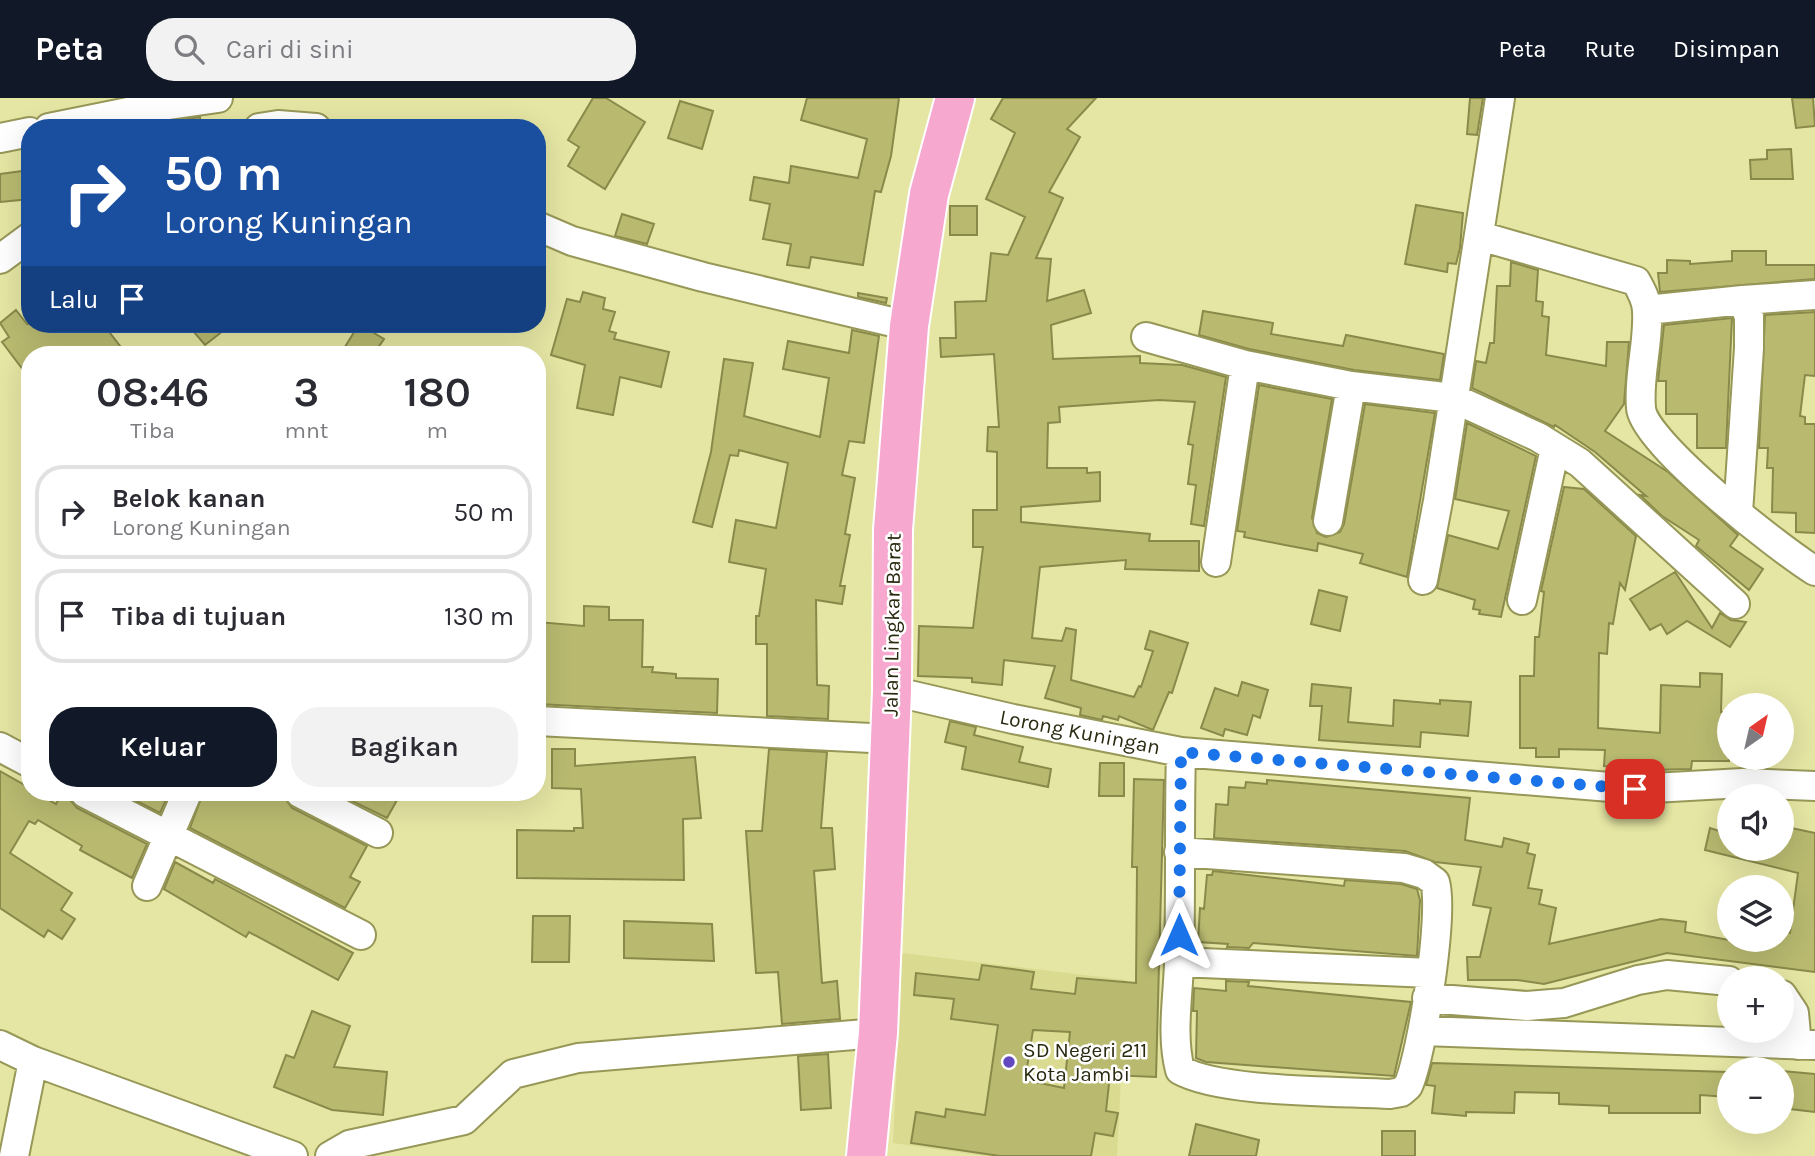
<!DOCTYPE html>
<html lang="id">
<meta charset="utf-8">
<style>
:root{--surface:#fff;--page:#f2f2f3;--text:#2b2b33;--muted:#7c7c81;--line:#e1e1e2;--accent:#111827}
body{margin:0;font-family:Karla,sans-serif;background:var(--page);color:var(--text);height:100vh;display:flex;flex-direction:column;font-size:26px;white-space:nowrap}
*{box-sizing:border-box;margin:0}
p{font-size:23px;color:var(--muted)}
.icon{flex:none;width:38px;height:38px;fill:none;stroke:currentColor;stroke-width:2;stroke-linecap:round;stroke-linejoin:round}
.map{position:relative;flex:1;overflow:hidden}
.panel{position:absolute;left:21px;top:248px;width:525px;height:455px;display:flex;flex-direction:column;background:var(--surface);border-radius:28px;box-shadow:0 7px 28px #0002}
.panel>*{flex:none}
.banner{position:absolute;left:21px;top:21px;width:525px;height:214px;border-radius:28px;box-shadow:0 7px 28px #0002;background:#1a4fa0;color:#fff;overflow:hidden}
.needle{width:46px;rotate:34deg}
.controls{position:absolute;left:1717px;top:595px;display:grid;gap:14px}
.controls a{display:grid;place-items:center;width:77px;height:77px;border-radius:50%;background:var(--surface);box-shadow:0 7px 28px #0002;font-size:35px}
.pin{position:absolute;display:grid;place-items:center;width:60px;height:60px;color:#fff;margin:-30px;border-radius:14px;box-shadow:0 4px 10px #0006}
.me{position:absolute;width:77px;margin:-38px;rotate:0deg;stroke-linejoin:round;filter:drop-shadow(0 0 5px #0008)}
.turn{display:flex;align-items:center;gap:24px;height:147px;padding:0 28px;font-size:32px}
.turn .icon{width:91px;height:91px;stroke-width:2.5}
.turn b{display:block;font-size:49px;line-height:60px}
.then{display:flex;align-items:center;height:66px;padding:0 28px;background:#0003;gap:14px;font-size:26px}
.eta{display:flex;justify-content:space-evenly;align-items:center;height:119px;text-align:center}
.eta b{font-size:42px;font-weight:600;line-height:49px}
.action{display:flex;gap:14px;margin-top:auto;padding:14px 28px}
.action a{flex:1;height:80px;border-radius:28px;background:var(--accent);color:#fff;font-size:28px;font-weight:600;line-height:80px;text-align:center}
.action a+a{background:var(--page);color:var(--text)}
ul{padding:0;list-style:none}
li{display:flex;align-items:center;gap:21px;height:94px;margin:0 14px 10px;padding:0 14px;border:4px solid var(--line);border-radius:28px}
li div{flex:1}
li b{display:block;font-size:26px}
li em{font-style:normal}
header{display:flex;align-items:center;gap:42px;box-sizing:border-box;height:98px;padding:0 35px;background:var(--accent);color:#fff}
header strong{font-size:33px}
nav{display:flex;gap:38px;margin-inline-start:auto;font-size:24px}
.search{width:490px;height:63px;background:var(--page);display:flex;align-items:center;gap:18px;box-sizing:border-box;padding:0 24px;border-radius:28px;color:var(--muted);font-size:26px}
.map>svg:first-child{display:block}
.built{fill:#dadb91}
.building{fill:#b9ba70;stroke:#898a4a;stroke-width:2;fill-rule:evenodd}
.lines{fill:none;stroke-linecap:round;stroke-linejoin:round}
.minor-casing{stroke:#979858;stroke-width:32}
.highway-casing{stroke:#fff;stroke-width:42}
.minor{stroke:#fff;stroke-width:28}
.highway{stroke:#f6a8ce;stroke-width:38}
.route{stroke:#1a73e8;stroke-width:12;stroke-dasharray:0 21.6}
.poi-dot{fill:#6448c0;stroke:#fff;stroke-width:2.5}
.labels{text-anchor:middle;stroke-width:5;stroke-linejoin:round;paint-order:stroke}
.street-label{font-size:21px;fill:#2a2a10;stroke:#fff}
.poi-label{font-size:21px;fill:#2a2a10;stroke:#fff;text-anchor:start}
</style>
<header>
<strong>Peta</strong>
<div class="search"><svg class="icon" aria-label="search" viewBox="0 0 24 24"><circle cx="10" cy="10" r="6"/><path d="M15 15l6 6"/></svg>Cari di sini</div>
<nav><a>Peta</a><a>Rute</a><a>Disimpan</a></nav>
</header>
<div class="map">
<svg width="1815" height="1058" viewBox="0 0 1815 1058">
<rect width="100%" height="100%" fill="#e5e6a3"/>
<path class="built" d="M 902,855 L 1126,882 L 1117,1058 L 984,1058 L 893,1045 Z"/>
<path class="building" d="M 593,0 L 606,0 L 645,24 L 605,91 L 568,68 L 579,49 L 568,42 Z
M 807,0 L 899,0 L 891,58 L 881,94 L 875,93 L 863,167 L 811,159 L 809,170 L 787,167 L 791,146 L 763,141 L 770,106 L 750,102 L 754,79 L 789,85 L 791,68 L 858,80 L 867,41 L 801,22 Z
M 1003,0 L 1096,0 L 1067,31 L 1080,39 L 1049,94 L 1063,100 L 1036,160 L 1051,161 L 1047,203 L 1084,192 L 1091,215 L 1051,227 L 1053,261 L 1140,258 L 1140,265 L 1182,267 L 1226,279 L 1204,428 L 1191,426 L 1196,387 L 1188,386 L 1193,347 L 1188,346 L 1195,304 L 1159,302 L 1059,309 L 1060,324 L 1048,325 L 1047,370 L 1087,370 L 1087,375 L 1100,374 L 1100,403 L 1021,409 L 1021,424 L 1150,436 L 1149,443 L 1199,443 L 1199,473 L 1125,471 L 1126,462 L 1040,469 L 1032,540 L 1062,543 L 1066,530 L 1076,532 L 1071,582 L 1134,599 L 1139,588 L 1141,589 L 1153,553 L 1145,551 L 1150,533 L 1188,545 L 1172,595 L 1169,594 L 1153,632 L 1119,618 L 1118,622 L 1103,618 L 1102,622 L 1080,617 L 1081,610 L 1045,600 L 1055,568 L 1004,562 L 1002,587 L 972,584 L 972,580 L 918,578 L 919,528 L 973,530 L 983,449 L 973,449 L 973,412 L 997,412 L 997,354 L 987,353 L 988,329 L 999,329 L 994,256 L 941,259 L 940,240 L 956,240 L 955,204 L 986,203 L 991,155 L 1008,157 L 1025,119 L 986,101 L 1015,35 L 991,21 Z
M 1470,0 L 1483,0 L 1477,37 L 1467,36 Z
M 1792,0 L 1813,0 L 1815,28 L 1796,30 Z
M 680,3 L 713,13 L 702,51 L 668,40 Z
M 200,19 L 201,28 L 170,30 L 169,24 Z
M 1791,51 L 1793,81 L 1751,81 L 1750,62 L 1767,61 L 1767,52 Z
M 30,72 L 30,101 L 0,104 L 0,76 Z
M 1416,107 L 1463,115 L 1460,150 L 1456,166 L 1448,165 L 1447,174 L 1405,166 Z
M 950,108 L 977,108 L 977,137 L 950,137 Z
M 622,116 L 654,126 L 647,146 L 615,138 Z
M 1732,153 L 1766,153 L 1766,167 L 1815,167 L 1815,181 L 1660,194 L 1658,175 L 1667,175 L 1667,162 L 1690,163 L 1690,166 L 1732,163 Z
M 1511,164 L 1538,172 L 1536,203 L 1543,204 L 1542,218 L 1549,219 L 1546,257 L 1606,268 L 1607,244 L 1629,244 L 1624,306 L 1605,333 L 1668,374 L 1738,437 L 1730,448 L 1763,471 L 1749,492 L 1696,448 L 1699,442 L 1662,418 L 1640,397 L 1646,398 L 1595,354 L 1555,327 L 1554,329 L 1472,290 L 1476,263 L 1486,265 L 1490,245 L 1494,245 L 1497,188 L 1510,188 Z
M 583,194 L 605,200 L 603,211 L 615,214 L 609,233 L 616,235 L 614,241 L 669,254 L 661,289 L 620,279 L 613,317 L 577,310 L 585,267 L 551,257 L 567,201 L 580,204 Z
M 858,195 L 887,200 L 886,205 L 858,199 Z
M 16,212 L 27,226 L 103,226 L 127,257 L 30,257 L 30,281 L 2,244 L 9,239 L 0,225 Z
M 1203,213 L 1273,225 L 1271,236 L 1312,243 L 1343,248 L 1346,237 L 1444,256 L 1440,282 L 1354,272 L 1249,251 L 1199,237 Z
M 1815,214 L 1815,278 L 1805,277 L 1800,318 L 1805,319 L 1805,326 L 1815,326 L 1815,435 L 1796,434 L 1796,415 L 1772,414 L 1773,370 L 1767,370 L 1768,350 L 1759,350 L 1765,217 Z
M 1732,220 L 1726,350 L 1697,350 L 1697,316 L 1666,316 L 1666,283 L 1658,283 L 1664,227 Z
M 187,226 L 232,226 L 205,247 Z
M 359,226 L 384,241 L 373,257 L 340,257 Z
M 852,232 L 879,238 L 864,345 L 849,343 L 842,377 L 855,380 L 845,436 L 850,437 L 840,488 L 845,488 L 842,506 L 816,502 L 817,587 L 829,588 L 828,621 L 767,618 L 767,546 L 756,546 L 756,518 L 759,518 L 766,471 L 729,464 L 736,422 L 776,430 L 788,365 L 739,352 L 738,358 L 730,357 L 712,429 L 693,424 L 711,354 L 724,261 L 753,265 L 744,318 L 820,339 L 829,280 L 783,271 L 788,243 L 849,255 Z
M 1259,287 L 1332,301 L 1312,420 L 1317,435 L 1326,439 L 1340,434 L 1344,426 L 1365,306 L 1435,315 L 1407,479 L 1360,465 L 1363,456 L 1318,445 L 1317,453 L 1285,447 L 1244,439 L 1245,434 L 1237,433 Z
M 1467,325 L 1536,358 L 1501,519 L 1479,516 L 1480,512 L 1473,511 L 1475,502 L 1437,490 L 1448,437 L 1498,451 L 1509,413 L 1455,401 Z
M 1564,389 L 1584,391 L 1636,438 L 1625,492 L 1620,485 L 1613,526 L 1609,525 L 1607,556 L 1599,555 L 1598,630 L 1660,635 L 1661,587 L 1700,589 L 1700,575 L 1722,576 L 1721,614 L 1729,614 L 1729,663 L 1692,663 L 1691,671 L 1650,672 L 1604,668 L 1605,652 L 1559,651 L 1559,659 L 1536,659 L 1536,650 L 1520,650 L 1520,578 L 1534,578 L 1535,539 L 1539,539 L 1544,494 L 1541,493 Z
M 1675,474 L 1712,530 L 1720,515 L 1731,522 L 1746,524 L 1730,549 L 1687,523 L 1667,536 L 1661,526 L 1650,532 L 1630,501 Z
M 1319,492 L 1347,499 L 1340,533 L 1311,526 Z
M 584,508 L 609,509 L 609,522 L 643,522 L 642,569 L 653,569 L 652,574 L 676,576 L 676,580 L 718,581 L 717,615 L 537,606 L 538,524 L 584,528 Z
M 1242,584 L 1268,592 L 1260,620 L 1253,617 L 1247,637 L 1225,631 L 1223,638 L 1201,630 L 1215,590 L 1238,598 Z
M 1312,586 L 1351,590 L 1348,624 L 1393,628 L 1394,602 L 1440,606 L 1440,602 L 1471,604 L 1468,638 L 1421,634 L 1420,649 L 1319,642 L 1322,608 L 1310,608 Z
M 950,623 L 976,629 L 974,637 L 1023,649 L 1019,664 L 1051,671 L 1048,689 L 962,671 L 966,649 L 945,644 Z
M 552,651 L 575,651 L 575,668 L 695,659 L 701,720 L 683,721 L 684,782 L 517,780 L 517,732 L 574,733 L 574,730 L 583,730 L 581,691 L 552,690 Z
M 769,651 L 827,654 L 821,730 L 832,730 L 835,771 L 814,773 L 822,885 L 837,883 L 840,921 L 782,926 L 778,874 L 756,875 L 746,733 L 762,733 Z
M 1100,665 L 1124,665 L 1124,698 L 1099,698 Z
M 0,673 L 30,690 L 30,695 L 37,695 L 56,706 L 62,695 L 69,695 L 71,703 L 77,710 L 147,746 L 132,780 L 80,752 L 82,748 L 38,722 L 35,726 L 29,723 L 10,755 L 72,795 L 61,812 L 75,821 L 62,841 L 48,832 L 44,839 L 0,810 Z
M 1134,681 L 1164,682 L 1156,979 L 1110,977 L 1106,1013 L 1118,1015 L 1113,1038 L 1095,1035 L 1091,1058 L 1000,1058 L 911,1045 L 916,1014 L 945,1019 L 946,1011 L 985,1017 L 998,927 L 951,921 L 954,901 L 914,897 L 916,875 L 979,882 L 982,867 L 1034,874 L 1031,891 L 1075,896 L 1077,880 L 1136,885 L 1137,769 L 1132,769 ZM 1033,932 L 1070,934 L 1064,990 L 1025,982 Z
M 1267,682 L 1470,700 L 1465,742 L 1502,749 L 1504,740 L 1529,746 L 1527,755 L 1535,757 L 1528,790 L 1542,792 L 1539,806 L 1556,810 L 1549,846 L 1661,821 L 1686,824 L 1685,834 L 1729,842 L 1782,842 L 1782,834 L 1790,835 L 1798,775 L 1705,752 L 1710,730 L 1729,736 L 1729,751 L 1782,751 L 1782,728 L 1815,735 L 1815,874 L 1667,855 L 1544,886 L 1517,882 L 1468,882 L 1467,859 L 1480,859 L 1491,810 L 1473,807 L 1481,769 L 1435,764 L 1405,753 L 1214,740 L 1216,706 L 1228,707 L 1229,689 L 1245,690 L 1246,684 L 1267,686 Z
M 121,695 L 169,695 L 160,715 Z
M 203,695 L 269,695 L 282,702 L 284,699 L 292,710 L 367,748 L 350,779 L 360,784 L 345,810 L 190,730 Z
M 336,695 L 401,695 L 387,720 Z
M 175,764 L 213,785 L 215,781 L 353,855 L 338,882 L 249,834 L 246,839 L 164,791 Z
M 1213,773 L 1344,788 L 1345,782 L 1401,786 L 1417,791 L 1420,802 L 1417,858 L 1253,845 L 1249,850 L 1227,849 L 1228,846 L 1198,844 L 1200,810 L 1204,811 L 1207,777 L 1212,777 Z
M 533,818 L 570,818 L 569,864 L 532,864 Z
M 624,823 L 712,826 L 714,863 L 624,860 Z
M 1226,883 L 1249,884 L 1248,888 L 1411,904 L 1394,978 L 1206,964 L 1196,960 L 1197,913 L 1193,913 L 1194,890 L 1226,893 Z
M 312,913 L 350,928 L 334,969 L 387,974 L 383,1017 L 332,1012 L 274,989 L 286,957 L 294,960 Z
M 828,956 L 831,1010 L 801,1012 L 798,958 Z
M 1432,965 L 1729,974 L 1729,999 L 1700,997 L 1700,1015 L 1609,1015 L 1609,1008 L 1559,1006 L 1559,995 L 1515,994 L 1514,1015 L 1466,1014 L 1466,1018 L 1432,1015 L 1435,988 L 1426,987 Z
M 1782,973 L 1815,976 L 1815,1014 L 1790,1011 L 1790,1001 L 1782,1000 Z
M 1196,1026 L 1259,1042 L 1256,1058 L 1189,1058 Z
M 1382,1033 L 1415,1033 L 1415,1058 L 1382,1058 Z"/>
<g class="lines">
<defs>
<path id="minor" d="M 49,30 L 148,10 L 218,0
M 259,30 L 278,27 L 316,30
M 0,40 L 30,34
M 537,128 L 572,143 L 703,179 L 909,228
M 1480,138 L 1636,183 C 1641,192 1647,203 1647,213 C 1649,245 1638,277 1641,310 C 1643,345 1781,452 1815,473
M 0,161 L 30,139
M 1743,202 L 1815,197
M 1647,212 L 1743,202 L 1749,219 L 1749,250 L 1738,415
M 1146,239 L 1245,267 L 1351,288 L 1453,300 L 1538,339 L 1580,365 L 1735,506
M 1328,423 L 1351,288
M 1216,464 L 1245,267
M 1423,482 L 1438,403 L 1500,0
M 1522,502 L 1555,350
M 892,593 L 1013,621 L 1181,654 L 1635,691 L 1743,685 L 1815,688
M 537,623 L 891,641
M 0,649 L 30,665
M 85,695 L 361,837
M 300,695 L 378,735
M 1179,754 L 1404,770 L 1424,776 L 1435,784 C 1444,816 1422,957 1408,988 L 1401,994 L 1390,996 C 1339,993 1221,995 1180,972 C 1171,937 1178,900 1179,865 C 1181,795 1179,724 1181,654
M 147,788 L 187,695
M 1179,864 L 1430,875
M 1782,897 L 1794,915 L 1797,947
M 1427,900 L 1527,908 L 1564,905 L 1638,882 L 1667,877 L 1729,883
M 1423,933 L 1815,947
M 0,947 L 33,963
M 14,1058 L 33,963 L 293,1058
M 330,1058 L 349,1047 L 464,1022 L 513,976 L 578,960 L 878,935"/>
<path id="highway" d="M 866,1058 L 878,935 L 892,593 L 893,432 L 909,228 L 929,96 L 955,0"/>
</defs>
<use href="#minor" class="minor-casing"/>
<use href="#highway" class="highway-casing"/>
<use href="#minor" class="minor"/>
<use href="#highway" class="highway"/>
</g>
<g class="lines">
<path class="route" d="M 1179,837 L 1181,654 L 1635,691"/>
</g>
<circle class="poi-dot" cx="1009" cy="964" r="7"/>
<g class="labels">
<g class="street-label">
<text transform="translate(892 527) rotate(-89)" y="7">Jalan Lingkar Barat</text>
<text transform="translate(1080 634) rotate(11)" y="7">Lorong Kuningan</text>
</g>
<g class="poi-label">
<text x="1023" y="959">SD Negeri 211<tspan x="1023" dy="24">Kota Jambi</tspan></text>
</g>
</g>
</svg>
<div class="controls">
<a><svg class="needle" viewBox="-14 -14 28 28"><path d="M0-13l5 13h-10z" fill="#e53935"/><path d="M0 13l5-13h-10z" fill="#7c7c81"/></svg></a>
<a><svg class="icon" aria-label="sound" viewBox="0 0 24 24"><path d="M4 9h4l5-4v14l-5-4H4zM17 9q2 3 0 6"/></svg></a>
<a><svg class="icon" aria-label="layers" viewBox="0 0 24 24"><path d="M12 4l9 5-9 5-9-5zM3 14l9 5 9-5"/></svg></a>
<a>+</a>
<a>−</a>
</div>
<div class="pin" style="left:1635px;top:691px;background:#d93025"><svg class="icon" aria-label="arrive" viewBox="0 0 24 24"><path d="M6 21V4h12l-3 4 3 4H6"/></svg></div>
<svg class="me" style="left:1179px;top:837px" viewBox="-20 -20 40 40"><path d="M0-17L14 15 0 8-14 15z" fill="#1a73e8" stroke="#fff" stroke-width="4"/></svg>
<div class="banner">
<div class="turn"><svg class="icon" aria-label="right" viewBox="0 0 24 24"><path d="M7 20v-9h11M14 6l5 5-5 5"/></svg><div><b>50 m</b>Lorong Kuningan</div></div>
<div class="then">Lalu<svg class="icon" aria-label="arrive" viewBox="0 0 24 24"><path d="M6 21V4h12l-3 4 3 4H6"/></svg></div>
</div>
<section class="panel">
<div class="eta">
<div><b>08:46</b><p>Tiba</p></div>
<div><b>3</b><p>mnt</p></div>
<div><b>180</b><p>m</p></div>
</div>
<ul>
<li><svg class="icon" aria-label="right" viewBox="0 0 24 24"><path d="M7 20v-9h11M14 6l5 5-5 5"/></svg><div><b>Belok kanan</b><p>Lorong Kuningan</p></div><em>50 m</em></li>
<li><svg class="icon" aria-label="arrive" viewBox="0 0 24 24"><path d="M6 21V4h12l-3 4 3 4H6"/></svg><div><b>Tiba di tujuan</b></div><em>130 m</em></li>
</ul>
<div class="action"><a>Keluar</a><a>Bagikan</a></div>
</section>
</div>
